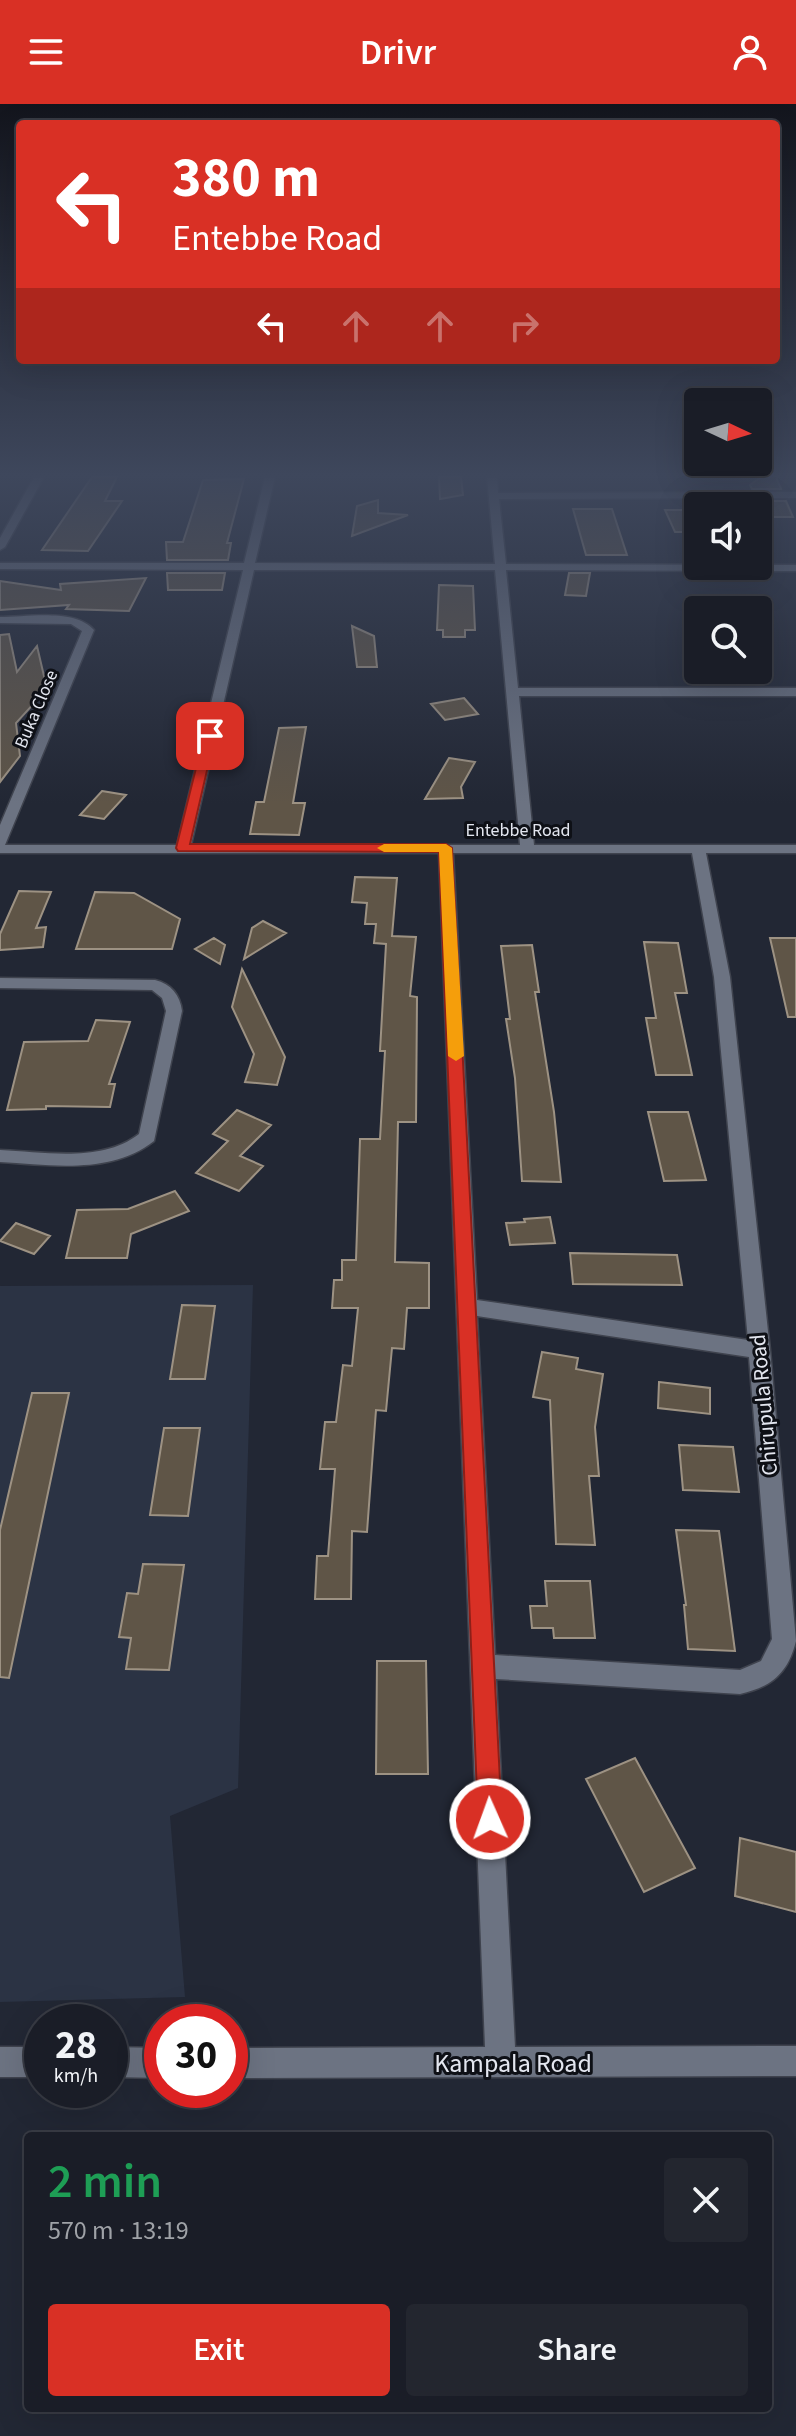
<!DOCTYPE html>
<meta charset="utf-8">
<style>
:root{--surface:#1a1d27;--page:#23262f;--text:#f1f3f6;--muted:#9fa2a7;--line:#383b44;--accent:#d93025}
body{margin:0;font-family:"Source Sans 3",sans-serif;background:var(--page);color:var(--text);height:100vh;display:flex;flex-direction:column;font-size:30px;white-space:nowrap}
*{box-sizing:border-box;margin:0}
p{font-size:26px;color:var(--muted)}
.icon{flex:none;width:44px;height:44px;fill:none;stroke:currentColor;stroke-width:2;stroke-linecap:round;stroke-linejoin:round}
.map{position:relative;flex:1;overflow:hidden}
.details{position:absolute;left:24px;top:2028px;width:748px;height:280px;display:flex;flex-direction:column;background:var(--surface);border-radius:8px;box-shadow:0 8px 32px #0002,0 0 0 2px var(--line)}
.details>*{flex:none}
.top-card{position:absolute;left:16px;top:16px;width:764px;height:244px;border-radius:8px;box-shadow:0 8px 32px #0002,0 0 0 2px var(--line);background:#d93025;color:#fff;overflow:hidden}
.needle{width:52px;rotate:94deg}
.fabs{position:absolute;left:684px;top:284px;display:grid;gap:16px}
.fabs a{display:grid;place-items:center;width:88px;height:88px;border-radius:8px;background:var(--surface);box-shadow:0 8px 32px #0002,0 0 0 2px var(--line);font-size:40px}
.speed{position:absolute;left:24px;top:1900px;display:flex;gap:16px;font-size:40px;font-weight:700;text-align:center}
.speed>*{display:grid;place-content:center;width:104px;height:104px;border-radius:50%;background:var(--surface);box-shadow:0 8px 32px #0002,0 0 0 2px var(--line);line-height:1}
.speed small{font-size:20px;font-weight:400}
.speed .limit{border:12px solid #d22;background:#fff;color:#111}
.pin{position:absolute;display:grid;place-items:center;width:68px;height:68px;color:#fff;margin:-34px;border-radius:16px;box-shadow:0 4px 12px #0006}
.me{position:absolute;width:88px;margin:-44px;rotate:358deg;stroke-linejoin:round;filter:drop-shadow(0 0 6px #0008)}
.turn{display:flex;align-items:center;gap:28px;height:168px;padding:0 24px;font-size:36px}
.turn .icon{width:104px;height:104px;stroke-width:2.5}
.turn b{display:block;font-size:56px;line-height:68px}
.lanes{display:flex;align-items:center;height:76px;padding:0 24px;background:#0003;justify-content:center;gap:40px;direction:ltr}
.lanes .off{opacity:.35}
.round{display:grid;place-items:center;flex:none;width:84px;height:84px;border-radius:8px;background:var(--page)}
.overview{display:flex;align-items:center;justify-content:space-between;height:136px;padding:0 24px}
h1{font-size:48px;font-weight:600;line-height:60px;color:#1e9e55}
.button{display:flex;gap:16px;margin-top:auto;padding:16px 24px}
.button a{flex:1;height:92px;border-radius:8px;background:var(--accent);color:#fff;font-size:32px;font-weight:600;line-height:92px;text-align:center}
.button a+a{background:var(--page);color:var(--text)}
header{display:flex;justify-content:space-between;align-items:center;height:104px;padding:0 24px;background:var(--accent);color:#fff;font-size:36px;font-weight:600}
.map>svg:first-child{display:block}
.built{fill:#2b3344}
.building{fill:#5f5547;stroke:#9d9283;stroke-width:2}
.lines{fill:none;stroke-linecap:round;stroke-linejoin:round}
.street-casing{stroke:#3f434e;stroke-width:3}
.street{fill:#6c7382;fill-rule:evenodd}
.route{fill:#d93025;stroke:#8d1f18;stroke-width:2}
.slow{fill:#f59e0b}
.labels{text-anchor:middle;stroke-width:6;stroke-linejoin:round;paint-order:stroke}
.far-street-label{font-size:18px;fill:#e3e6ef;stroke:#0e1016}
.street-label{font-size:22px;fill:#e3e6ef;stroke:#0e1016}
.near-street-label{font-size:26px;fill:#e3e6ef;stroke:#0e1016}
</style>
<header><svg class="icon" aria-label="menu" viewBox="0 0 24 24"><path d="M4 6h16M4 12h16M4 18h16"/></svg>Drivr<svg class="icon" aria-label="person" viewBox="0 0 24 24"><circle cx="12" cy="8" r="4"/><path d="M4 21q1-7 8-7t8 7"/></svg></header>
<div class="map">
<svg width="796" height="2332" viewBox="0 0 796 2332">
<rect width="100%" height="100%" fill="#222734"/>
<path class="built" d="M 253,1181 L 238,1684 L 170,1712 L 185,1893 L 0,1898 L 0,1182 Z"/>
<path class="building" d="M 92,373 L 117,373 L 105,397 L 122,397 L 88,447 L 42,446 Z
M 439,373 L 461,373 L 463,391 L 440,395 Z
M 761,373 L 776,373 L 781,385 L 752,385 L 750,381 Z
M 244,375 L 227,439 L 231,439 L 228,456 L 167,456 L 166,438 L 183,438 L 203,376 Z
M 378,396 L 378,409 L 408,411 L 352,432 L 357,402 Z
M 757,397 L 786,397 L 793,413 L 763,413 Z
M 573,405 L 612,405 L 627,451 L 586,451 Z
M 665,406 L 690,406 L 697,428 L 675,428 Z
M 167,469 L 225,469 L 222,486 L 168,486 Z
M 569,469 L 590,469 L 586,492 L 565,491 Z
M 146,474 L 129,507 L 66,505 L 69,501 L 0,506 L 0,477 L 61,486 L 60,480 Z
M 439,481 L 473,482 L 475,526 L 465,526 L 465,533 L 443,533 L 443,526 L 437,526 Z
M 352,522 L 374,532 L 377,563 L 357,563 Z
M 9,530 L 17,568 L 37,542 L 47,585 L 16,619 L 20,652 L 0,678 L 0,531 Z
M 464,594 L 478,610 L 445,616 L 431,600 Z
M 306,623 L 293,699 L 305,699 L 299,731 L 250,730 L 256,698 L 264,698 L 279,624 Z
M 449,654 L 475,658 L 461,683 L 463,694 L 425,695 Z
M 102,687 L 126,691 L 104,715 L 80,711 Z
M 355,773 L 397,774 L 392,832 L 416,833 L 410,892 L 417,893 L 416,1018 L 398,1018 L 395,1158 L 429,1159 L 429,1204 L 407,1204 L 404,1245 L 392,1244 L 386,1307 L 376,1306 L 367,1428 L 352,1427 L 351,1495 L 315,1495 L 317,1452 L 328,1452 L 335,1365 L 320,1365 L 325,1318 L 336,1318 L 343,1261 L 352,1262 L 358,1204 L 332,1204 L 334,1176 L 342,1176 L 342,1156 L 356,1156 L 360,1035 L 380,1035 L 385,947 L 380,947 L 386,840 L 374,839 L 376,820 L 365,820 L 367,799 L 352,798 Z
M 19,787 L 51,788 L 36,824 L 46,823 L 43,843 L 0,846 L 0,830 Z
M 95,788 L 134,789 L 180,815 L 172,845 L 76,845 Z
M 263,817 L 286,829 L 244,855 L 252,824 Z
M 214,834 L 225,841 L 220,860 L 195,845 Z
M 770,834 L 796,834 L 796,913 L 788,913 Z
M 644,838 L 678,839 L 687,889 L 675,889 L 692,971 L 656,971 L 646,914 L 656,914 Z
M 532,841 L 539,888 L 535,888 L 554,1008 L 561,1078 L 522,1077 L 515,974 L 506,915 L 510,915 L 501,842 Z
M 242,865 L 285,953 L 277,981 L 245,978 L 254,950 L 232,903 Z
M 96,916 L 130,918 L 109,980 L 115,980 L 110,1003 L 46,1002 L 46,1005 L 7,1006 L 24,938 L 88,937 Z
M 237,1006 L 271,1021 L 240,1052 L 263,1062 L 239,1087 L 196,1069 L 228,1037 L 213,1030 Z
M 648,1008 L 688,1008 L 706,1076 L 664,1077 Z
M 175,1087 L 189,1107 L 131,1130 L 127,1154 L 66,1154 L 77,1106 L 128,1105 Z
M 550,1113 L 555,1139 L 510,1141 L 506,1119 L 525,1118 L 524,1115 Z
M 16,1119 L 50,1132 L 34,1150 L 0,1137 Z
M 570,1149 L 677,1151 L 682,1181 L 573,1180 Z
M 182,1201 L 215,1202 L 205,1275 L 170,1275 Z
M 542,1248 L 578,1254 L 576,1265 L 603,1270 L 595,1323 L 599,1372 L 589,1372 L 595,1441 L 556,1440 L 550,1296 L 533,1293 Z
M 659,1278 L 710,1284 L 710,1310 L 658,1304 Z
M 32,1289 L 69,1289 L 9,1574 L 0,1573 L 0,1426 Z
M 164,1324 L 200,1324 L 188,1412 L 150,1411 Z
M 679,1341 L 733,1343 L 739,1388 L 683,1386 Z
M 676,1426 L 719,1427 L 735,1547 L 688,1545 L 684,1501 L 686,1501 Z
M 143,1460 L 184,1461 L 169,1566 L 126,1565 L 131,1534 L 119,1533 L 127,1489 L 138,1490 Z
M 545,1477 L 590,1477 L 595,1534 L 554,1534 L 553,1524 L 532,1524 L 530,1502 L 547,1502 Z
M 377,1557 L 426,1557 L 428,1670 L 376,1670 Z
M 635,1654 L 695,1764 L 644,1788 L 586,1675 Z
M 740,1734 L 796,1748 L 796,1808 L 735,1792 Z"/>
<g class="lines">
<defs>
<path id="street" d="M 34,373 L 44,373 L 5,443 L 0,446 L 0,434 Z
M 265,373 L 275,373 L 255,459 L 495,460 L 487,373 L 497,373 L 498,389 L 796,388 L 796,394 L 499,395 L 506,460 L 796,461 L 796,467 L 506,466 L 518,584 L 796,584 L 796,592 L 519,592 L 534,741 L 796,741 L 796,749 L 706,749 L 730,873 L 770,1246 L 796,1537 C 788,1569 772,1583 740,1590 L 496,1575 L 515,1943 L 796,1942 L 796,1972 L 230,1974 L 230,1944 L 485,1943 L 439,749 L 0,749 L 0,721 L 82,527 L 71,520 L 0,519 L 0,513 C 27,513 75,504 94,526 L 5,741 L 177,741 L 243,466 L 0,465 L 0,459 L 244,459 ZM 254,466 L 495,466 L 520,741 L 191,741 ZM 453,749 L 692,749 L 714,873 L 748,1236 L 477,1196 ZM 477,1212 L 749,1253 L 772,1535 L 761,1557 L 740,1566 L 495,1551 Z
M 0,874 L 155,876 C 171,880 180,891 182,907 L 154,1037 C 111,1071 51,1061 0,1058 L 0,1046 C 45,1048 102,1059 139,1030 L 166,907 L 162,894 L 152,886 L 0,884 Z
M 0,1943 L 42,1943 L 42,1973 L 0,1973 Z
M 110,1943 L 162,1944 L 162,1974 L 110,1973 Z"/>
</defs>
<use href="#street" class="street-casing"/>
<use href="#street" class="street"/>
</g>
<linearGradient id="sky" x2="0" y2="1"><stop stop-color="#13151d"/><stop offset="0.53" stop-color="#3e475c"/><stop offset="1" stop-color="#3e475c" stop-opacity="0"/></linearGradient>
<rect width="796" height="700" fill="url(#sky)"/>
<path class="route" d="M 210,628 L 215,632 L 190,740 L 446,740 L 452,744 L 502,1715 L 499,1724 L 490,1728 L 481,1724 L 478,1715 L 439,748 L 178,747 L 176,744 L 204,632 Z"/>
<path class="slow" d="M 446,740 L 452,744 L 464,952 L 456,957 L 448,952 L 439,748 L 384,748 L 377,744 L 384,740 Z"/>
<g class="labels">
<g class="far-street-label">
<text transform="translate(36 605) rotate(-67)" y="6">Buka Close</text>
<text x="518" y="732">Entebbe Road</text>
</g>
<g class="street-label">
<text transform="translate(763 1301) rotate(-95)" y="8">Chirupula Road</text>
</g>
<g class="near-street-label">
<text x="513" y="1968">Kampala Road</text>
</g>
</g>
</svg>
<div class="fabs">
<a><svg class="needle" viewBox="-14 -14 28 28"><path d="M0-13l5 13h-10z" fill="#e53935"/><path d="M0 13l5-13h-10z" fill="#9fa2a7"/></svg></a>
<a><svg class="icon" aria-label="sound" viewBox="0 0 24 24"><path d="M4 9h4l5-4v14l-5-4H4zM17 9q2 3 0 6"/></svg></a>
<a><svg class="icon" aria-label="search" viewBox="0 0 24 24"><circle cx="10" cy="10" r="6"/><path d="M15 15l6 6"/></svg></a>
</div>
<div class="speed"><div>28<small>km/h</small></div><div class="limit">30</div></div>
<div class="pin" style="left:210px;top:632px;background:#d93025"><svg class="icon" aria-label="arrive" viewBox="0 0 24 24"><path d="M6 21V4h12l-3 4 3 4H6"/></svg></div>
<svg class="me" style="left:490px;top:1715px" viewBox="-20 -20 40 40"><circle r="17" fill="#d93025" stroke="#fff" stroke-width="3"/><path d="M0-11L8 9 0 5-8 9z" fill="#fff"/></svg>
<div class="top-card">
<div class="turn"><svg class="icon" aria-label="left" viewBox="0 0 24 24"><path d="M17 20v-9H6M10 6l-5 5 5 5"/></svg><div><b>380 m</b>Entebbe Road</div></div>
<div class="lanes"><svg class="icon" aria-label="left" viewBox="0 0 24 24"><path d="M17 20v-9H6M10 6l-5 5 5 5"/></svg><svg class="icon off" aria-label="ahead" viewBox="0 0 24 24"><path d="M12 20V5M6 11l6-6 6 6"/></svg><svg class="icon off" aria-label="ahead" viewBox="0 0 24 24"><path d="M12 20V5M6 11l6-6 6 6"/></svg><svg class="icon off" aria-label="right" viewBox="0 0 24 24"><path d="M7 20v-9h11M14 6l5 5-5 5"/></svg></div>
</div>
<section class="details">
<div class="overview"><div><h1>2 min</h1><p>570 m · 13:19</p></div><a class="round"><svg class="icon" aria-label="close" viewBox="0 0 24 24"><path d="M6 6l12 12M18 6L6 18"/></svg></a></div>
<div class="button"><a>Exit</a><a>Share</a></div>
</section>
</div>
